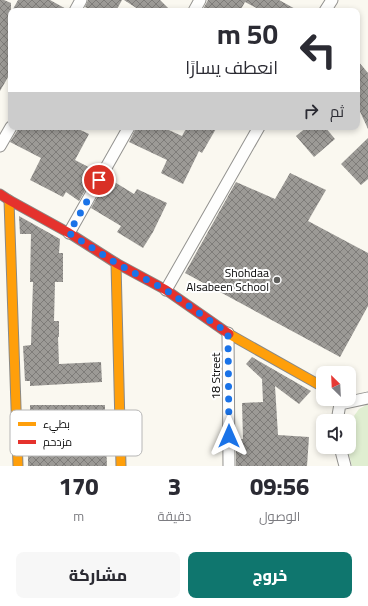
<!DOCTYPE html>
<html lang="ar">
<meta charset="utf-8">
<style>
:root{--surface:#fff;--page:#f7f7f7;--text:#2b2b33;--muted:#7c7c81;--accent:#0f766e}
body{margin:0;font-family:Georgia,Cairo,serif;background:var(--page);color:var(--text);direction:rtl;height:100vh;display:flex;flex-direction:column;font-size:15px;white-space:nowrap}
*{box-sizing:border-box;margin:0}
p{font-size:13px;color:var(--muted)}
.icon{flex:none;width:22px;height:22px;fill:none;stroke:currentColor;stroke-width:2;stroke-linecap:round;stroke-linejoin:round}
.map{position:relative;height:466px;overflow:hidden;direction:ltr}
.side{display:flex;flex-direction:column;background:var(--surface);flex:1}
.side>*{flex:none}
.guide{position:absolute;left:8px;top:8px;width:352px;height:122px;border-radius:8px;box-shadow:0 2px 6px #0003;direction:rtl;background:#fff;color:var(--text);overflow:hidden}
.needle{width:26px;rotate:336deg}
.controls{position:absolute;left:316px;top:366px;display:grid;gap:8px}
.controls a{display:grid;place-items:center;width:40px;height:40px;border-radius:8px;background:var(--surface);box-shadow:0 2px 6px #0003;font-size:20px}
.pin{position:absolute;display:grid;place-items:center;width:34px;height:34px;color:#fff;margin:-17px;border:2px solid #fff;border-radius:50%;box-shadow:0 1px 4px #0007}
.me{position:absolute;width:44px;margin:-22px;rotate:0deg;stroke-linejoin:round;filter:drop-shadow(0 0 3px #0008)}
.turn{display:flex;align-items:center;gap:14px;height:84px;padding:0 16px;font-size:18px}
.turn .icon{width:52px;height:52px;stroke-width:2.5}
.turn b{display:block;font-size:28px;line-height:34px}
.then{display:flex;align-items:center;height:38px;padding:0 16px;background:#0003;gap:8px;font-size:15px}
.eta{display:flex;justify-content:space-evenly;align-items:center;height:68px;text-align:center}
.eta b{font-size:24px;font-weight:800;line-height:28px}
.primary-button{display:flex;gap:8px;margin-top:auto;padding:8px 16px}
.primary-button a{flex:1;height:46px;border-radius:8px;background:var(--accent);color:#fff;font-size:16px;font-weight:800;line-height:46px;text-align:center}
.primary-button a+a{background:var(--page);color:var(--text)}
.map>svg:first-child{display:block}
.park{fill:#e0eed1}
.building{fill:url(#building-cross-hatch)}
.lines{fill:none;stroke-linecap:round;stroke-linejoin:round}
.street-casing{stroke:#93928f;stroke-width:13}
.slow-casing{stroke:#8a8985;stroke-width:11}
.jam-casing{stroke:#8a8985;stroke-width:11}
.street{stroke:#fefefd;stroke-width:11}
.slow{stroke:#ff9f0a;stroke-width:9}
.jam{stroke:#e5322d;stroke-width:9}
.route{stroke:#1a73e8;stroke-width:7;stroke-dasharray:0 12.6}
.poi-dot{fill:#5f5f5c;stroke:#fff;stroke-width:1.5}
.labels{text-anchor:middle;stroke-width:4;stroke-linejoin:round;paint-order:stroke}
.poi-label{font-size:12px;fill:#0c0c0c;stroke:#fff;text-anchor:end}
.street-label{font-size:12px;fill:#0c0c0c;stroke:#fff}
.key{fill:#fff;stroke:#b6b6b6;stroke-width:1}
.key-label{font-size:11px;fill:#0c0c0c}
</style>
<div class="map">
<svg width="368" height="466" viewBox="0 0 368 466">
<defs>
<pattern id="building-cross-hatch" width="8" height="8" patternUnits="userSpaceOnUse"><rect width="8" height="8" fill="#9c9a96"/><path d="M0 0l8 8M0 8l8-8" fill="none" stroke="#7e7c79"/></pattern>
</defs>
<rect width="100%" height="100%" fill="#faf8f0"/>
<path class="park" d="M 368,404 L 368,466 L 352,466 L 347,447 L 349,447 L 349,423 L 359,409 Z"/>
<path class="building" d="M 0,0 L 4,0 L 11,3 L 11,72 L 0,91 Z
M 18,0 L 50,0 L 68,10 L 68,11 L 12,11 Z
M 88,0 L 122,0 L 116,11 L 93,11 L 85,7 Z
M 124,0 L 160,0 L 171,11 L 141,11 Z
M 208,0 L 279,0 L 299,11 L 262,11 L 245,2 L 240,11 L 202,11 Z
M 357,60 L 368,73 L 368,129 L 357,105 Z
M 18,127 L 74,127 L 89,134 L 75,160 L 96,171 L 79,201 L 66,192 L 63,197 L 30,180 L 41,158 L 10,142 L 17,131 Z
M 136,127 L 162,127 L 182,136 L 187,127 L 217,127 L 202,153 L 199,151 L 183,184 L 161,173 L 167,160 L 129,142 L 135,130 Z
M 307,127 L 325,127 L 335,139 L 314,157 L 296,136 Z
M 368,138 L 368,179 L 361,185 L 341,164 Z
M 290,173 L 326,190 L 308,221 L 368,253 L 368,306 L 340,357 L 185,273 L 236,182 L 275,199 Z
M 108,178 L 134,194 L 137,189 L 167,203 L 153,232 L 143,248 L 117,232 L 121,226 L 91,208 Z
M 19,216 L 60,239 L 59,253 L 63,253 L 63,282 L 55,282 L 54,321 L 59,321 L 59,337 L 58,337 L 59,364 L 101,362 L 102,382 L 30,386 L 30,381 L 25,381 L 23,346 L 31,345 L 33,282 L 30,282 L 31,234 L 20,234 Z
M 252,357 L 311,391 L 299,404 L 275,386 L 278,435 L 309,437 L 307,466 L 236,466 L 236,439 L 243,439 L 242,403 L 263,402 L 262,379 L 246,364 Z
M 30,405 L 105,405 L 104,442 L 106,442 L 107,466 L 28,466 L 28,443 L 30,443 Z"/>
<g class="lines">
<defs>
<path id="street" d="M 75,11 L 81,0
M 194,11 L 200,0
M 325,11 L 332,0
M 0,146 L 11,127
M 69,233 L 129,127
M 166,290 L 259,127
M 228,333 L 229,466
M 337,399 L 340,404 L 368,398
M 337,421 L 340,404
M 340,447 L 345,466"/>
<path id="slow" d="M 9,200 L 18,466
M 116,263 L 121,466
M 229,334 L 323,387"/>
<path id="jam" d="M 0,194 L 9,200 L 69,233 L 116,263 L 166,290 L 229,334"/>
</defs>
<use href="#street" class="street-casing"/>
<use href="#slow" class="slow-casing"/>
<use href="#jam" class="jam-casing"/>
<use href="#street" class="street"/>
<use href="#slow" class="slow"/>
<use href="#jam" class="jam"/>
</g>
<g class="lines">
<path class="route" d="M 99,180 L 69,233 L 116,263 L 166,290 L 228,333 L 229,436"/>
</g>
<circle class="poi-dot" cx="277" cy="280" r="4"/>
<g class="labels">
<g class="poi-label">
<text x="269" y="277">Shohdaa<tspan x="269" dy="14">Alsabeen School</tspan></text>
</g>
<g class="street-label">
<text transform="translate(216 376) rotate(-90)" y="4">18 Street</text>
</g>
</g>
<rect x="10" y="410" width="132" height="46" rx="6" class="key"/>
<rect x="18" y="422" width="18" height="4" fill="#ff9f0a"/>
<rect x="18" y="440" width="18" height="4" fill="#e5322d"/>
<g class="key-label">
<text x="43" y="428">بطيء</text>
<text x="43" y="446">مزدحم</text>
</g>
</svg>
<div class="controls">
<a><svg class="needle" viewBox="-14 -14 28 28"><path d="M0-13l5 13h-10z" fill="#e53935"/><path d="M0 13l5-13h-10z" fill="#7c7c81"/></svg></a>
<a><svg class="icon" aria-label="sound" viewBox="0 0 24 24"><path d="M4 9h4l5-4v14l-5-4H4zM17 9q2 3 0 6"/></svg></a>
</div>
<div class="pin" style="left:99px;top:180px;background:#d93025"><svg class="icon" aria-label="arrive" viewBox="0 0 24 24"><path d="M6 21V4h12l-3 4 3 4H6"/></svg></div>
<svg class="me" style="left:229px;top:436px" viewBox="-20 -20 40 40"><path d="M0-17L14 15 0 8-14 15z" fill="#1a73e8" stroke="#fff" stroke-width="4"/></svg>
<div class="guide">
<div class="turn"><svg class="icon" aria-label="left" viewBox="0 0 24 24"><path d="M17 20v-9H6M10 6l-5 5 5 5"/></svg><div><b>50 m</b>انعطف يسارًا</div></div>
<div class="then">ثم<svg class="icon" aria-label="right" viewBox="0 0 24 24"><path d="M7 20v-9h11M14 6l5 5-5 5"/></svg></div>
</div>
</div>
<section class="side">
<div class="eta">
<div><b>09:56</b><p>الوصول</p></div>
<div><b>3</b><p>دقيقة</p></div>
<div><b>170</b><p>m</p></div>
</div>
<div class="primary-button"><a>خروج</a><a>مشاركة</a></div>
</section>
